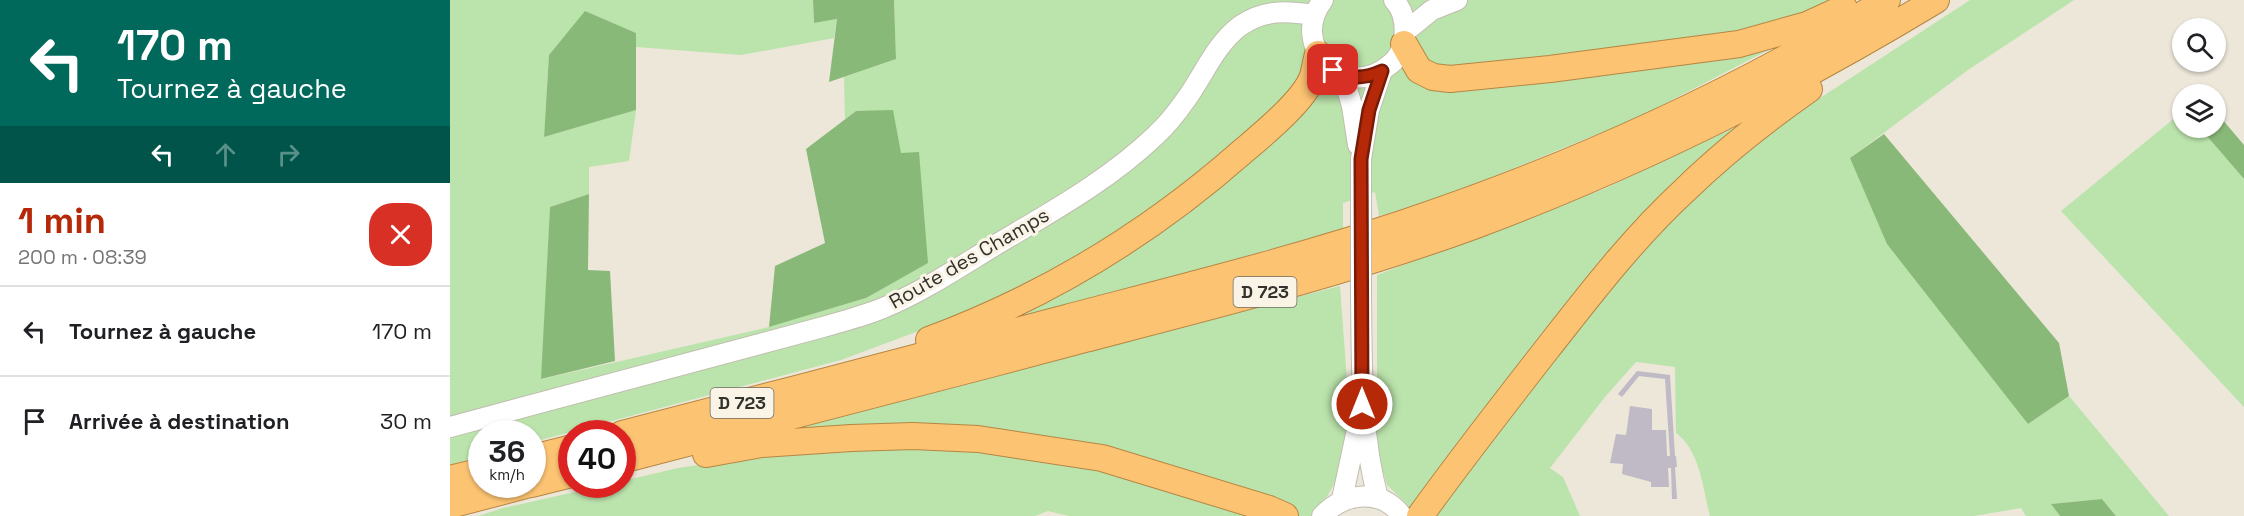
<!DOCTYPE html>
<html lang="fr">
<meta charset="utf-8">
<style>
:root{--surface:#fff;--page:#f2f2f2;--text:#202124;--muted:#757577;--line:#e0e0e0;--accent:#b52909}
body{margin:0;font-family:"Space Grotesk",sans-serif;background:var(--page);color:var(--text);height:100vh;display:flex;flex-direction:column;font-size:22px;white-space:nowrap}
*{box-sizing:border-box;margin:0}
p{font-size:20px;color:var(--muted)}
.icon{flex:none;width:33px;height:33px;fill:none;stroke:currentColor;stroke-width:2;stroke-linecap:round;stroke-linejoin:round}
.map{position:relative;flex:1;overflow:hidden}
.panel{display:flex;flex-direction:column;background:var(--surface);width:450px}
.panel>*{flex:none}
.top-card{background:#00695c;color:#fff;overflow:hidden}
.controls{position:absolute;left:1722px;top:18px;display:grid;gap:12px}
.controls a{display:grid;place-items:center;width:54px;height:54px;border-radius:50%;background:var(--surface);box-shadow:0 2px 4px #0004;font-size:30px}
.speed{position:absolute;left:18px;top:420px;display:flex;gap:12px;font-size:30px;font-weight:700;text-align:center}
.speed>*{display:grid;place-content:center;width:78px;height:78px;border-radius:50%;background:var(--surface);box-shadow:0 2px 4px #0004;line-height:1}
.speed small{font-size:15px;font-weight:400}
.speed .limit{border:9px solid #d22;background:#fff;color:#111}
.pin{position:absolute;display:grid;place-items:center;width:51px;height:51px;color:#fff;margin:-26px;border-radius:12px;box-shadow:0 3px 9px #0006}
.me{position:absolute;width:66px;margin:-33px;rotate:0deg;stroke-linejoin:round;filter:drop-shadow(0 0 4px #0008)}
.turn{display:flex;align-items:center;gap:21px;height:126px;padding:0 18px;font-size:27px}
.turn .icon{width:78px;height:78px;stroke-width:2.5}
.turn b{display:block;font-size:42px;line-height:51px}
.lanes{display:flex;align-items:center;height:57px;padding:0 18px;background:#0003;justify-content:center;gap:30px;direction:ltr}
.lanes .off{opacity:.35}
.round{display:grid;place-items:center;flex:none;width:63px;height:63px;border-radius:24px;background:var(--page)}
.summary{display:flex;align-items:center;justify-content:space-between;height:102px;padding:0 18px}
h1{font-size:36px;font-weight:700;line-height:45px;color:var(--accent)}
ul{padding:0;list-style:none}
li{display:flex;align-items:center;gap:18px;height:90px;padding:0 18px;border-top:2px solid var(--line)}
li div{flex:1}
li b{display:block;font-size:22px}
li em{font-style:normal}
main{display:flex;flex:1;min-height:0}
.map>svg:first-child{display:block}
.green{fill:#bbe3ac}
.forest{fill:#89b978}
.building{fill:#c0bac7}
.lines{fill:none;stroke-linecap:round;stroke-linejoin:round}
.tertiary-casing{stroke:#c1bdaf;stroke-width:22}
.trunk-casing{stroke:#b68643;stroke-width:28}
.tertiary{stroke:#fff;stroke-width:20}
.trunk{stroke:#fcc372;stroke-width:26}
.tertiary-bridge-casing{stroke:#c1bdaf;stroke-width:22;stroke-linecap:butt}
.tertiary-bridge{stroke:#fff;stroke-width:20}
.route-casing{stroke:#761b06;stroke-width:15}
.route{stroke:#b52909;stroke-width:10}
.labels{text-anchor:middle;stroke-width:6;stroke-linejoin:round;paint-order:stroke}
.shield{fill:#f9f4e6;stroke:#6f6c64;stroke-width:1.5}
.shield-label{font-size:18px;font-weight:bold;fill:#34322d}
.street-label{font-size:20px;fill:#34322d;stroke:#f9f4e6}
</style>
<main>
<section class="panel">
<div class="top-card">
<div class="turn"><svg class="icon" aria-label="left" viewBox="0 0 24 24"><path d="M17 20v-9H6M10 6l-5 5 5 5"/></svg><div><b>170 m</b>Tournez à gauche</div></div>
<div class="lanes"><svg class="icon" aria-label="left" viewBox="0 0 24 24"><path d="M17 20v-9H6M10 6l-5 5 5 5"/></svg><svg class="icon off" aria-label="ahead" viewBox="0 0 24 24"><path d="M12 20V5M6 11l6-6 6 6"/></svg><svg class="icon off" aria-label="right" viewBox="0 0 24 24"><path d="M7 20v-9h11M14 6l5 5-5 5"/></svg></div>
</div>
<div class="summary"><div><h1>1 min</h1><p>200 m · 08:39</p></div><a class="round" style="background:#d93025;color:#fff"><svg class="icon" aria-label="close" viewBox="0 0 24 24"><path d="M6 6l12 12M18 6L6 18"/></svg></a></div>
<ul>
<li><svg class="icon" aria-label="left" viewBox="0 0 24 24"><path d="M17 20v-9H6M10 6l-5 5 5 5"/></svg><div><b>Tournez à gauche</b></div><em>170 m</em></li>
<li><svg class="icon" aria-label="arrive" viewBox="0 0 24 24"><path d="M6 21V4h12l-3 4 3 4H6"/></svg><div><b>Arrivée à destination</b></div><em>30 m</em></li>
</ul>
</section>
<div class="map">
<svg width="1794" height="516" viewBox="0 0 1794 516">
<rect width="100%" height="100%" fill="#ece7d9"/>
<path class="green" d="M 0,0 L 363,0 L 364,23 L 387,19 L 384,38 L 291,55 L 186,47 L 186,33 L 135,12 L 99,55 L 94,137 L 186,110 L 179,161 L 139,167 L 139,194 L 100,207 L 92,379 L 319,327 L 416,298 L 451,154 L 406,111 L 395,119 L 394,77 L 446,59 L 444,0 L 1384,0 L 1330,22 L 1332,43 L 1187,118 L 1003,193 L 929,216 L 925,192 L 893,203 L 893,229 L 621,305 L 545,324 L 538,305 L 391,360 L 83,442 L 82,434 L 32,434 L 31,456 L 0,465 Z
M 1520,0 L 1624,0 L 1518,70 L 1400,158 L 1578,424 L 1619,396 L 1719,516 L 1666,516 L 1652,499 L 1601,504 L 1610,516 L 1576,516 L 1571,508 L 1524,516 L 1260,516 C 1253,489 1250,450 1226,433 L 1225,367 L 1186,362 L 1155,397 L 1100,468 L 1113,477 L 1130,516 L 965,516 L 955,502 L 937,485 L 927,452 L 927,275 L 1154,189 L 1311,115 L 1341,117 Z
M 1732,112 L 1732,128 L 1750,128 L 1794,179 L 1794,407 L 1611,211 Z
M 890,286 L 898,395 L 895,463 L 878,495 L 863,516 L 619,516 L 598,511 L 585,516 L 28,516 L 53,508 L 156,485 L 172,484 L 173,481 L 228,468 L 328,453 L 327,431 Z"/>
<path class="forest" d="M 363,0 L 444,0 L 446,59 L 379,82 L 387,19 L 364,23 Z
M 135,11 L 186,33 L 186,110 L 94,137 L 99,55 Z
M 443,110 L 451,153 L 469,152 L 478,263 L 416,298 L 319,327 L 325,266 L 375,243 L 356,149 L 406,111 Z
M 1766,112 L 1794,145 L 1794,179 L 1750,128 L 1766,128 Z
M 1434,134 L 1609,343 L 1619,396 L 1578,424 L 1437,244 L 1400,158 Z
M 139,194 L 138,270 L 160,271 L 165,361 L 91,379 L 100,207 Z
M 1652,499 L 1666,516 L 1610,516 L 1601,504 Z"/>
<path class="building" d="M 1187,371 L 1220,375 L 1225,456 L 1226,456 L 1227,467 L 1225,467 L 1227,499 L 1222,499 L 1221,468 L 1218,468 L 1219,487 L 1201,487 L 1201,482 L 1172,474 L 1173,464 L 1160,463 L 1166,434 L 1176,435 L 1180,406 L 1202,409 L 1202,430 L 1216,430 L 1217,456 L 1220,456 L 1215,379 L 1189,376 L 1172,397 L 1168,394 Z"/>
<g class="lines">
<defs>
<path id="tertiary" d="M 873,0 C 838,45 894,102 938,66 C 947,60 953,50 954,39 C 956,25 954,11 944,0
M 956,31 L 982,10 L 1007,0
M 893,75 L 902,106 L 908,145
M 911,159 L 919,110 L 932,71
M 911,294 C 912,363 910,431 928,498
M 0,427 L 373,327 C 393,321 414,316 433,308 C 472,292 508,268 544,246 C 599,213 658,181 705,136 C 716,126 728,111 737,98 C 754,74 766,44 790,26 C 814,9 837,11 864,15
M 892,499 L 908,425
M 872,516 C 894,493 931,487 952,516"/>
<path id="trunk" d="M 954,44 L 969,70 L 983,77 L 1000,79 L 1100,69 L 1289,44 L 1357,25 L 1394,8
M 479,340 C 595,297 699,234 792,152 C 812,135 855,100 863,76 C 865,69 866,61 868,54
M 172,434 C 320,396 469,357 616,318 C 730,288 843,260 954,223 C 1122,167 1286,92 1437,0
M 256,454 L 312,444 L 401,438 L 463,436 L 528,439 L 652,458 L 819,509 L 835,516
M 82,458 L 122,448
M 172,460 C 327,420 481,380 635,339 C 766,305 898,272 1026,225 C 1187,165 1339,89 1486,0
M 0,479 L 32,471
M 82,484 L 122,474
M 0,505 L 80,484
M 970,516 C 1011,459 1054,404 1097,349 C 1141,293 1183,238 1235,190 C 1273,153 1315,120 1359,89"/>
</defs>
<use href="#tertiary" class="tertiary-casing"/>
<use href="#trunk" class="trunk-casing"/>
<use href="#tertiary" class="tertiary"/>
<use href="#trunk" class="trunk"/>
<defs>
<path id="tertiary-bridge" d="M 911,159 L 911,294"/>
</defs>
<use href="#tertiary-bridge" class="tertiary-bridge-casing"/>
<use href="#tertiary-bridge" class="tertiary-bridge"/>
</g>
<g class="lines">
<defs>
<path id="route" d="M 883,70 C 900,79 914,79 932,71 L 919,110 L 911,159 L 912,404"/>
</defs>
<use href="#route" class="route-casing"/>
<use href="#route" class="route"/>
</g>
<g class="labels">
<g class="shield">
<rect x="783.5" y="277" width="63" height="30" rx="4.5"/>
<rect x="260.5" y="388" width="63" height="30" rx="4.5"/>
</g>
<g class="shield-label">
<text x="815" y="298">D 723</text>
<text x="292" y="409">D 723</text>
</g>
<g class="street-label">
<text transform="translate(519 258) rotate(-30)" y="7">Route des Champs</text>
</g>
</g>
</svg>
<div class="controls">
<a><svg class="icon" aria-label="search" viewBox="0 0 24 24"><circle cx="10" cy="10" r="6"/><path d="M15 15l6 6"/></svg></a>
<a><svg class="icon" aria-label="layers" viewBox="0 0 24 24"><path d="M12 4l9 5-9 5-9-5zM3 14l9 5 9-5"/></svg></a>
</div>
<div class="speed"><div>36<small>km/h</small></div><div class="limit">40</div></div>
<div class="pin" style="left:883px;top:70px;background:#d93025"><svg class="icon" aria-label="arrive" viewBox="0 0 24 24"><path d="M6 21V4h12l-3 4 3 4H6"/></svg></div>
<svg class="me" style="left:912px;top:404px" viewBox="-20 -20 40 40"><circle r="17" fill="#b52909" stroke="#fff" stroke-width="3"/><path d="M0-11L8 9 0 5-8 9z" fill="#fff"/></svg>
</div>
</main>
